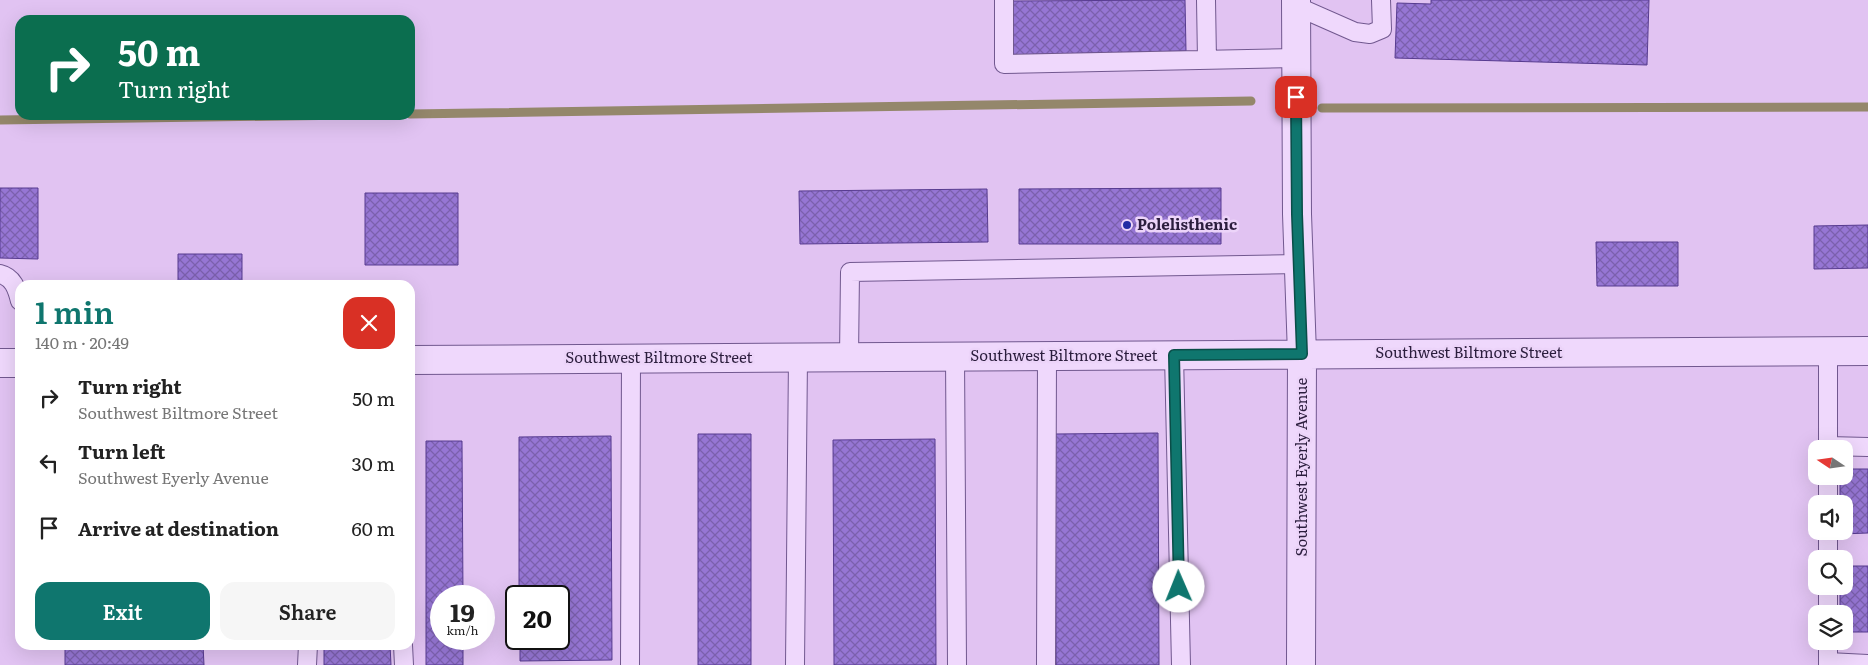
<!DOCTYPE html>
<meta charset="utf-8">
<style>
:root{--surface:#fff;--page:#f6f6f6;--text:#222;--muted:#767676;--accent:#0f766e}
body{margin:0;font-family:Literata,serif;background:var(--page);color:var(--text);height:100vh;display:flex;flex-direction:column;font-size:19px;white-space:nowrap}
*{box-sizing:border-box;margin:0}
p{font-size:16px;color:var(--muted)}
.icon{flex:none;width:28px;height:28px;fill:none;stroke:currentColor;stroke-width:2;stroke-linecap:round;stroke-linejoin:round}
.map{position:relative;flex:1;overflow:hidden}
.sheet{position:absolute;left:15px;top:280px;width:400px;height:370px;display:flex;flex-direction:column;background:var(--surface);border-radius:15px;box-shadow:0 5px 20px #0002}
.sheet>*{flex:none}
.top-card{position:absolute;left:15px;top:15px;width:400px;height:105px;border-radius:15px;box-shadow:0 5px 20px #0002;background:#0b6e4f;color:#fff;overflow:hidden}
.needle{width:32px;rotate:283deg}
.controls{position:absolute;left:1808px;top:440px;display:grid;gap:10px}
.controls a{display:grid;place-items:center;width:45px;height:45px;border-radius:10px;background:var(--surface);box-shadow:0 5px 20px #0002;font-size:25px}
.speed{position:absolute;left:430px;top:585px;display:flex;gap:10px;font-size:25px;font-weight:700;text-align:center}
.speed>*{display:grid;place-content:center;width:65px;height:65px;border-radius:50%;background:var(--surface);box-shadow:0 5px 20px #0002;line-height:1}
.speed small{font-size:12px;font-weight:400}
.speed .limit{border:2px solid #111;border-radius:8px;background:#fff;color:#111}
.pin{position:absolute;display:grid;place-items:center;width:42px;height:42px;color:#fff;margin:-21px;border-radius:10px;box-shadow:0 2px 8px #0006}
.me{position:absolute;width:55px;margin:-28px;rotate:359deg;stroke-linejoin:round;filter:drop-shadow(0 0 4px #0008)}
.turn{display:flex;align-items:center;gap:18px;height:105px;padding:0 20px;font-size:22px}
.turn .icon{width:65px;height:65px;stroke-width:2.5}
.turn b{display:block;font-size:35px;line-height:42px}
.round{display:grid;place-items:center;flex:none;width:52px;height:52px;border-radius:15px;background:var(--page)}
.overview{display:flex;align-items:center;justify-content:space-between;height:85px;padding:0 20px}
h1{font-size:30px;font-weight:600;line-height:38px;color:var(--accent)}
.cta{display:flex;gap:10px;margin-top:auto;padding:10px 20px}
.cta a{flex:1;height:58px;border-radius:15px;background:var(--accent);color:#fff;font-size:20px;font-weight:600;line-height:58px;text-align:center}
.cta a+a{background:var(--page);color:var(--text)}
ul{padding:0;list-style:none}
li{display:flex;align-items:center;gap:15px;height:65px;padding:0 20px}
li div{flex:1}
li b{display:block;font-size:19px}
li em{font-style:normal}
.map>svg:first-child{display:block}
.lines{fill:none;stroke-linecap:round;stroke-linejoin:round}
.stream{stroke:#94876b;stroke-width:9}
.building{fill:url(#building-cross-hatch);stroke:#573b90}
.service-casing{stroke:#71588f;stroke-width:20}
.minor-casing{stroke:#71588f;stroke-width:30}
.service{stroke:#efd8fc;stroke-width:18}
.minor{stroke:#efd8fc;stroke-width:28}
.route-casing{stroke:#0a4d48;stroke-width:12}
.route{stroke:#0f766e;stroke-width:9}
.poi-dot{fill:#222ca4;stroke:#ecd4f9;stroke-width:2}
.labels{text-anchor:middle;stroke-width:5;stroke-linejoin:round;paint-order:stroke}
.poi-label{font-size:15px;font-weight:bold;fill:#2b1d3d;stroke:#ecd4f9;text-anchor:start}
.street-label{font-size:15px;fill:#2b1d3d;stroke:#ecd4f9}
</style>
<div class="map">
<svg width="1868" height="665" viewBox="0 0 1868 665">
<defs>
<pattern id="building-cross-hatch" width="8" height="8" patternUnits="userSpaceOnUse" patternTransform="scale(1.25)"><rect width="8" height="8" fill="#9676d4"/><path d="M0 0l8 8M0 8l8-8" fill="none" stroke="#7b60ad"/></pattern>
</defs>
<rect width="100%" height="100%" fill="#e1c3f2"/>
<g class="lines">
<path class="stream" d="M 1322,108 L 1868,107
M 410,114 L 1251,101
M 0,120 L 351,115"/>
</g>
<path class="building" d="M 1185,0 L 1186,51 L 1010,55 L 1009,1 Z
M 1431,0 L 1649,0 L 1647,65 L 1395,58 L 1397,3 L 1431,4 Z
M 0,188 L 38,188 L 38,259 L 0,258 Z
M 1221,188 L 1221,244 L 1019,244 L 1019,189 Z
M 987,189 L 988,242 L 800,244 L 799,191 Z
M 365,193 L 458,193 L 458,265 L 365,265 Z
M 1868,225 L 1868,268 L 1814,269 L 1814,226 Z
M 1596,242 L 1678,242 L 1678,286 L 1597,286 Z
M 178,254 L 242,254 L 242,285 L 178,285 Z
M 1158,433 L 1159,665 L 1056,665 L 1055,434 Z
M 698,434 L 751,434 L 751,665 L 698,665 Z
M 611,436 L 612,660 L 520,661 L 520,639 L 559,639 L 559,596 L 519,596 L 519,437 Z
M 935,439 L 936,665 L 834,665 L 833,440 Z
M 426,441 L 462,441 L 463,596 L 441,596 L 441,639 L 463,639 L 463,665 L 426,665 Z
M 1844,469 L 1868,469 L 1868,533 L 1841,534 L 1841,531 L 1844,531 L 1844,504 L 1840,504 L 1840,476 L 1844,476 Z
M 1844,566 L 1868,566 L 1868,632 L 1844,632 L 1844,614 L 1840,614 L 1840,586 L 1844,586 Z
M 65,645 L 203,645 L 204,665 L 65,665 Z
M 324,645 L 390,645 L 391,665 L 324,665 Z"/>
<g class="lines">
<defs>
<path id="service" d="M 1004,0 L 1004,64 L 1296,58
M 1206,0 L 1207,60
M 1296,6 L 1355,32 L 1370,34 L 1382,29 L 1381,0
M 0,274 C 13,277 17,289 20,301
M 1174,355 L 1181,665
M 955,356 L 957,665
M 849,357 L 850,272 L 1299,264
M 1828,446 L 1868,447
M 1828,449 L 1828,351
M 1828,476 L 1828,504
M 1828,531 L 1828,559
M 1828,586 L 1828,614
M 1828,641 L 1828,665
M 403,645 L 404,665
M 1828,662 L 1868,664
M 307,665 L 308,645
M 630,665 L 631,359
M 795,665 L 798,357
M 1046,665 L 1047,355"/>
<path id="minor" d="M 1296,0 L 1297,214 L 1302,354 L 1301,665
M 410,360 L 1868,351
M 0,363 L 20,363"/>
</defs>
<use href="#service" class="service-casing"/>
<use href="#minor" class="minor-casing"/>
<use href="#service" class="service"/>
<use href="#minor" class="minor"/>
</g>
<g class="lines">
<defs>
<path id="route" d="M 1179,587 L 1174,355 L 1302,354 L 1297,214 L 1296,97"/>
</defs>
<use href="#route" class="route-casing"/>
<use href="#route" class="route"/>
</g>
<circle class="poi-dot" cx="1127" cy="225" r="5"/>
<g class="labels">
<g class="poi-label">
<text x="1137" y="230">Polelisthenic</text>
</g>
<g class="street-label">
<text x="1469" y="358">Southwest Biltmore Street</text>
<text x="1064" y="361">Southwest Biltmore Street</text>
<text x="659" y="363">Southwest Biltmore Street</text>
<text transform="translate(1302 467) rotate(-90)" y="5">Southwest Eyerly Avenue</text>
</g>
</g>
</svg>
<div class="controls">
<a><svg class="needle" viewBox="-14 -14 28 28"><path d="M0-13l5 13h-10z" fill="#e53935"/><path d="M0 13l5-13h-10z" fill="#767676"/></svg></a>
<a><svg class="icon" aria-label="sound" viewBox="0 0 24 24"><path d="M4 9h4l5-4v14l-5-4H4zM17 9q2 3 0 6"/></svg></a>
<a><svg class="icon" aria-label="search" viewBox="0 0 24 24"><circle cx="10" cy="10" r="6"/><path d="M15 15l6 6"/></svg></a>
<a><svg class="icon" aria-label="layers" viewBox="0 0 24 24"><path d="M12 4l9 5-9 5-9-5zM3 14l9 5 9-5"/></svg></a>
</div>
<div class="speed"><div>19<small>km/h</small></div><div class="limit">20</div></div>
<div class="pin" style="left:1296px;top:97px;background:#d93025"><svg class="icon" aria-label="arrive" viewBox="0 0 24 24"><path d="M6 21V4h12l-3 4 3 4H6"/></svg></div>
<svg class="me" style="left:1179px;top:587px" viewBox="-20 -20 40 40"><circle r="19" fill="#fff"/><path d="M0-13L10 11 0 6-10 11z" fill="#0f766e"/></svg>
<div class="top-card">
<div class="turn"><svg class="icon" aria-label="right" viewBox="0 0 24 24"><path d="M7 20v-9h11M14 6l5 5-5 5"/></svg><div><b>50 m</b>Turn right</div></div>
</div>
<section class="sheet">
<div class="overview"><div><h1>1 min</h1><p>140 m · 20:49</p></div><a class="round" style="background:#d93025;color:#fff"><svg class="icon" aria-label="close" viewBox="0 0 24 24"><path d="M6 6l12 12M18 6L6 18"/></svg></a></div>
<ul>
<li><svg class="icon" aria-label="right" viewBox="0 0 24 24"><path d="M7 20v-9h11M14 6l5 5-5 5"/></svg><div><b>Turn right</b><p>Southwest Biltmore Street</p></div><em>50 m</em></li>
<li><svg class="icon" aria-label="left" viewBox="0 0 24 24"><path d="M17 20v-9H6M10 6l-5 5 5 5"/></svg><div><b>Turn left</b><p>Southwest Eyerly Avenue</p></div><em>30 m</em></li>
<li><svg class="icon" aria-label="arrive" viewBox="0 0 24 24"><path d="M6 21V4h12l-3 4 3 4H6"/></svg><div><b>Arrive at destination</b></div><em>60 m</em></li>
</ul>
<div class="cta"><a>Exit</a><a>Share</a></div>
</section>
</div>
